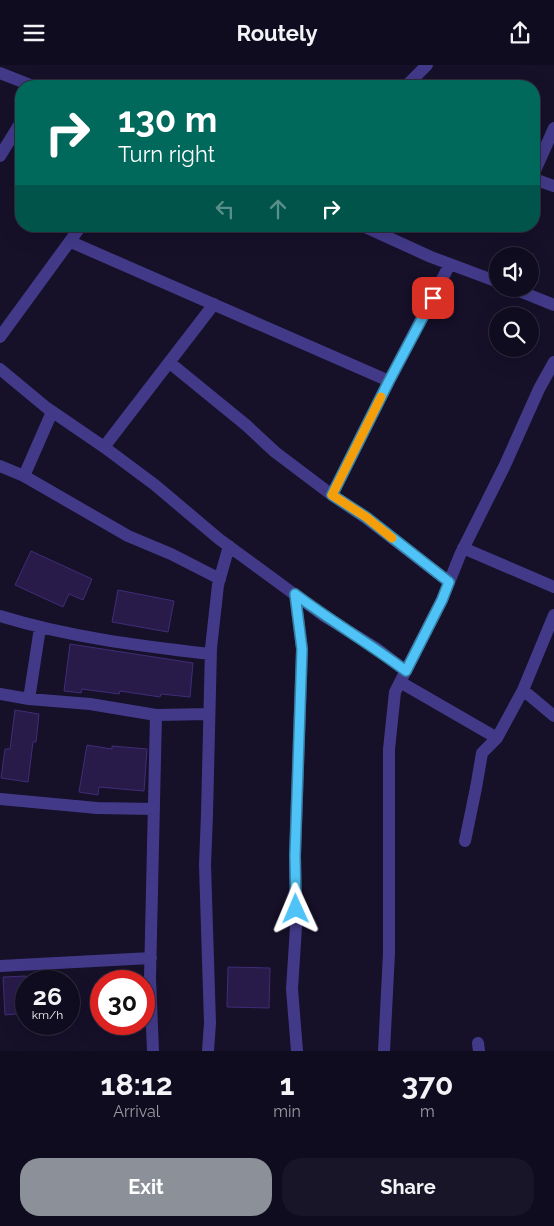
<!DOCTYPE html>
<style>
:root{--surface:#100c1f;--page:#191528;--text:#f1f3f6;--muted:#9c9ba4;--line:#302c3d;--accent:#8c9099}
body{margin:0;font-family:Raleway,sans-serif;background:var(--page);color:var(--text);height:100vh;display:flex;flex-direction:column;font-size:19px;white-space:nowrap}
*{box-sizing:border-box;margin:0}
p{font-size:16px;color:var(--muted)}
.icon{flex:none;width:28px;height:28px;fill:none;stroke:currentColor;stroke-width:2;stroke-linecap:round;stroke-linejoin:round}
.map{position:relative;height:986px;overflow:hidden}
.panel{display:flex;flex-direction:column;background:var(--surface);flex:1}
.panel>*{flex:none}
.guide{position:absolute;left:15px;top:15px;width:525px;height:152px;border-radius:20px;box-shadow:0 5px 20px #0002,0 0 0 1px var(--line);background:#00695c;color:#fff;overflow:hidden}
.controls{position:absolute;left:489px;top:182px;display:grid;gap:10px}
.controls a{display:grid;place-items:center;width:50px;height:50px;border-radius:50%;background:var(--surface);box-shadow:0 5px 20px #0002,0 0 0 1px var(--line);font-size:25px}
.speed{position:absolute;left:15px;top:905px;display:flex;gap:10px;font-size:25px;font-weight:700;text-align:center}
.speed>*{display:grid;place-content:center;width:65px;height:65px;border-radius:50%;background:var(--surface);box-shadow:0 5px 20px #0002,0 0 0 1px var(--line);line-height:1}
.speed small{font-size:12px;font-weight:400}
.speed .limit{border:8px solid #d22;background:#fff;color:#111}
.pin{position:absolute;display:grid;place-items:center;width:42px;height:42px;color:#fff;margin:-21px;border-radius:10px;box-shadow:0 2px 8px #0006}
.me{position:absolute;width:55px;margin:-28px;rotate:359deg;stroke-linejoin:round;filter:drop-shadow(0 0 4px #0008)}
.turn{display:flex;align-items:center;gap:18px;height:105px;padding:0 20px;font-size:22px}
.turn .icon{width:65px;height:65px;stroke-width:2.5}
.turn b{display:block;font-size:35px;line-height:42px}
.lanes{display:flex;align-items:center;height:48px;padding:0 20px;background:#0003;justify-content:center;gap:25px;direction:ltr}
.lanes .off{opacity:.35}
.eta{display:flex;justify-content:space-evenly;align-items:center;height:85px;text-align:center}
.eta b{font-size:30px;font-weight:700;line-height:35px}
.primary-button{display:flex;gap:10px;margin-top:auto;padding:10px 20px}
.primary-button a{flex:1;height:58px;border-radius:20px;background:var(--accent);color:#fff;font-size:20px;font-weight:700;line-height:58px;text-align:center}
.primary-button a+a{background:var(--page);color:var(--text)}
header{display:flex;justify-content:space-between;align-items:center;height:65px;padding:0 20px;background:var(--surface);font-size:22px;font-weight:700}
.map>svg:first-child{display:block}
.building{fill:#281b4a;stroke:#402d77}
.lines{fill:none;stroke-linecap:round;stroke-linejoin:round}
.street{stroke:#423a89;stroke-width:12}
.route-casing{stroke:#337fa1;stroke-width:12}
.route{stroke:#4fc3f7;stroke-width:9}
.slow{stroke:#f59e0b;stroke-width:9}
</style>
<header><svg class="icon" aria-label="menu" viewBox="0 0 24 24"><path d="M4 6h16M4 12h16M4 18h16"/></svg>Routely<svg class="icon" aria-label="share" viewBox="0 0 24 24"><path d="M12 15V3M7 8l5-5 5 5M5 13v7h14v-7"/></svg></header>
<div class="map">
<svg width="554" height="986" viewBox="0 0 554 986">
<rect width="100%" height="100%" fill="#161029"/>
<path class="building" d="M 31,486 L 92,514 L 83,535 L 69,529 L 63,542 L 15,520 Z
M 118,525 L 174,536 L 168,567 L 112,557 Z
M 70,579 L 193,598 L 190,632 L 161,629 L 160,632 L 120,626 L 119,629 L 82,624 L 81,628 L 64,626 Z
M 15,645 L 39,649 L 36,677 L 33,677 L 28,717 L 1,713 L 5,684 L 10,684 Z
M 87,680 L 112,684 L 112,681 L 147,684 L 144,726 L 99,722 L 98,730 L 79,727 Z
M 228,902 L 270,903 L 269,943 L 227,942 Z
M 26,911 L 26,948 L 5,950 L 3,912 Z"/>
<g class="lines">
<path class="street" d="M 0,8 L 33,21
M 406,21 L 427,0
M 0,91 L 21,57
M 534,108 L 554,63
M 534,114 L 554,121
M 363,161 L 431,192 L 498,217
M 71,177 L 389,316
M 514,224 L 554,240
M 0,272 L 81,161
M 170,298 L 246,360 L 275,387 L 332,430 L 366,453 L 449,517
M 0,304 L 47,343 L 104,382 L 155,420 L 219,474 L 324,551 L 376,583 L 406,606
M 104,382 L 214,239
M 0,401 L 24,411 L 128,471 L 171,489 L 220,514
M 24,411 L 52,347
M 332,430 L 389,316 L 450,199
M 463,483 L 554,522
M 295,529 L 302,584 L 295,791 L 296,862 L 292,924 L 297,986
M 0,551 C 68,572 140,581 210,589
M 400,617 L 497,673
M 523,625 L 554,651
M 0,629 L 29,634 L 90,639 L 156,650 L 209,649
M 29,634 L 40,563
M 0,734 L 97,743 L 154,744
M 465,776 L 476,723 L 482,688 L 497,673 L 523,625 L 554,550
M 0,901 L 151,893
M 478,978 L 479,986
M 153,986 L 150,913 L 156,650
M 208,986 L 210,958 L 205,800 L 207,749 L 211,583 L 218,520 L 229,481
M 384,986 L 389,888 L 389,684 L 395,627 L 442,535 L 460,490 L 505,400 L 539,324 L 554,297"/>
</g>
<g class="lines">
<defs>
<path id="route" d="M 296,844 L 295,791 L 302,584 L 295,529 C 331,556 370,579 406,606 L 442,535 L 449,517 L 366,452 L 332,430 L 389,316 L 433,233"/>
</defs>
<use href="#route" class="route-casing"/>
<use href="#route" class="route"/>
<path class="slow" d="M 381,332 L 332,430 L 366,452 L 392,473"/>
</g>
</svg>
<div class="controls">
<a><svg class="icon" aria-label="sound" viewBox="0 0 24 24"><path d="M4 9h4l5-4v14l-5-4H4zM17 9q2 3 0 6"/></svg></a>
<a><svg class="icon" aria-label="search" viewBox="0 0 24 24"><circle cx="10" cy="10" r="6"/><path d="M15 15l6 6"/></svg></a>
</div>
<div class="speed"><div>26<small>km/h</small></div><div class="limit">30</div></div>
<div class="pin" style="left:433px;top:233px;background:#d93025"><svg class="icon" aria-label="arrive" viewBox="0 0 24 24"><path d="M6 21V4h12l-3 4 3 4H6"/></svg></div>
<svg class="me" style="left:296px;top:844px" viewBox="-20 -20 40 40"><path d="M0-17L14 15 0 8-14 15z" fill="#4fc3f7" stroke="#fff" stroke-width="4"/></svg>
<div class="guide">
<div class="turn"><svg class="icon" aria-label="right" viewBox="0 0 24 24"><path d="M7 20v-9h11M14 6l5 5-5 5"/></svg><div><b>130 m</b>Turn right</div></div>
<div class="lanes"><svg class="icon off" aria-label="left" viewBox="0 0 24 24"><path d="M17 20v-9H6M10 6l-5 5 5 5"/></svg><svg class="icon off" aria-label="ahead" viewBox="0 0 24 24"><path d="M12 20V5M6 11l6-6 6 6"/></svg><svg class="icon" aria-label="right" viewBox="0 0 24 24"><path d="M7 20v-9h11M14 6l5 5-5 5"/></svg></div>
</div>
</div>
<section class="panel">
<div class="eta">
<div><b>18:12</b><p>Arrival</p></div>
<div><b>1</b><p>min</p></div>
<div><b>370</b><p>m</p></div>
</div>
<div class="primary-button"><a>Exit</a><a>Share</a></div>
</section>
